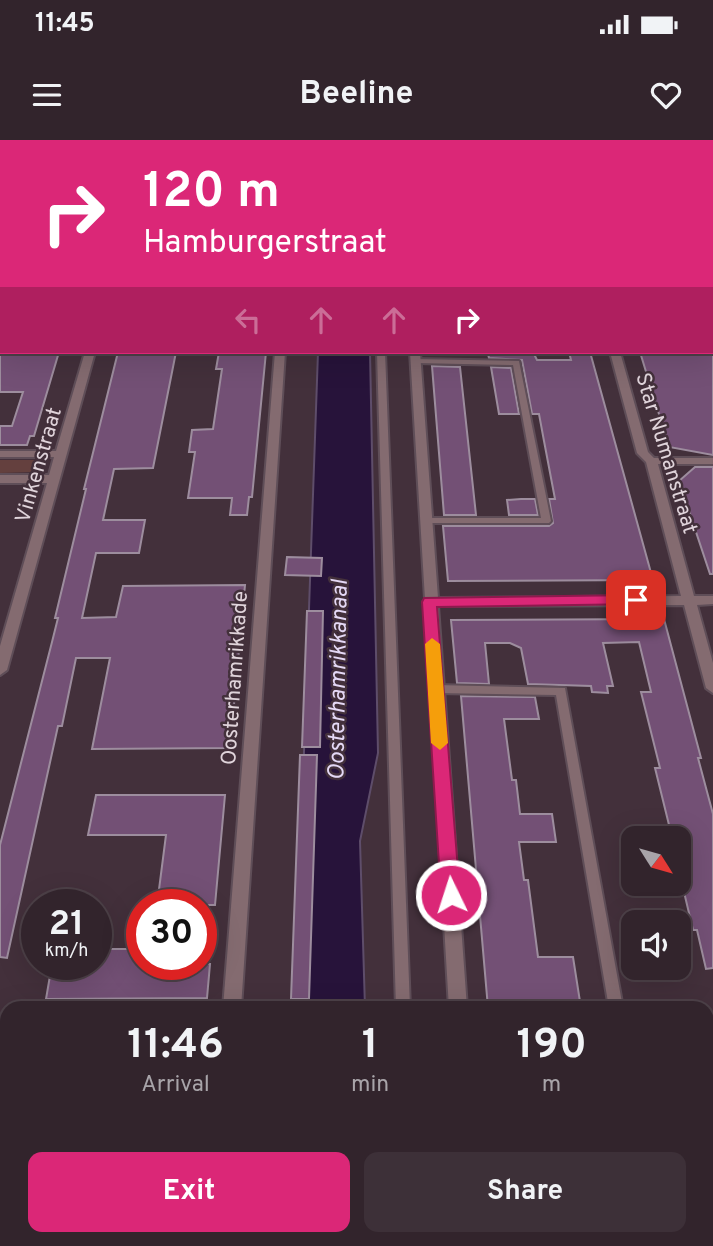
<!DOCTYPE html>
<style>
:root{--surface:#32242c;--page:#3d3038;--text:#f1f3f6;--muted:#a8a4a9;--line:#4d4148;--accent:#db2777}
body{margin:0;font-family:Overpass,sans-serif;background:var(--page);color:var(--text);height:100vh;display:flex;flex-direction:column;font-size:26px;white-space:nowrap}
*{box-sizing:border-box;margin:0}
p{font-size:23px;color:var(--muted)}
.icon{flex:none;width:38px;height:38px;fill:none;stroke:currentColor;stroke-width:2;stroke-linecap:round;stroke-linejoin:round}
.map{position:relative;flex:1;overflow:hidden}
.details{position:absolute;left:0px;top:861px;width:714px;height:245px;display:flex;flex-direction:column;background:var(--surface);border-radius:21px 21px 0 0;box-shadow:0 7px 28px #0002,0 0 0 2px var(--line)}
.details>*{flex:none}
.banner{position:absolute;left:0px;top:0px;width:714px;height:214px;box-shadow:0 7px 28px #0002,0 0 0 2px var(--line);background:#db2777;color:#fff;overflow:hidden}
.needle{width:46px;rotate:127deg}
.fabs{position:absolute;left:621px;top:686px;display:grid;gap:14px}
.fabs a{display:grid;place-items:center;width:70px;height:70px;border-radius:14px;background:var(--surface);box-shadow:0 7px 28px #0002,0 0 0 2px var(--line);font-size:35px}
.speed{position:absolute;left:21px;top:749px;display:flex;gap:14px;font-size:35px;font-weight:700;text-align:center}
.speed>*{display:grid;place-content:center;width:91px;height:91px;border-radius:50%;background:var(--surface);box-shadow:0 7px 28px #0002,0 0 0 2px var(--line);line-height:1}
.speed small{font-size:18px;font-weight:400}
.speed .limit{border:10px solid #d22;background:#fff;color:#111}
.pin{position:absolute;display:grid;place-items:center;width:60px;height:60px;color:#fff;margin:-30px;border-radius:14px;box-shadow:0 4px 10px #0006}
.me{position:absolute;width:77px;margin:-38px;rotate:356deg;stroke-linejoin:round;filter:drop-shadow(0 0 5px #0008)}
.turn{display:flex;align-items:center;gap:24px;height:147px;padding:0 28px;font-size:32px}
.turn .icon{width:91px;height:91px;stroke-width:2.5}
.turn b{display:block;font-size:49px;line-height:60px}
.lanes{display:flex;align-items:center;height:66px;padding:0 28px;background:#0003;justify-content:center;gap:35px;direction:ltr}
.lanes .off{opacity:.35}
.eta{display:flex;justify-content:space-evenly;align-items:center;height:119px;text-align:center}
.eta b{font-size:42px;font-weight:700;line-height:49px}
.action{display:flex;gap:14px;margin-top:auto;padding:14px 28px}
.action a{flex:1;height:80px;border-radius:14px;background:var(--accent);color:#fff;font-size:28px;font-weight:700;line-height:80px;text-align:center}
.action a+a{background:var(--page);color:var(--text)}
.status{display:flex;justify-content:space-between;align-items:center;height:49px;padding:0 35px;background:var(--surface);direction:ltr}
.status svg{height:19px;fill:currentColor}
header{display:flex;justify-content:space-between;align-items:center;height:91px;padding:0 28px;background:var(--surface);font-size:32px;font-weight:700}
.map>svg:first-child{display:block}
.green{fill:#64403e}
.water{fill:#27133a;stroke:#5e4d6a;stroke-width:2}
.building{fill:#735075;stroke:#9d8d9e;stroke-width:2}
.lines{fill:none;stroke-linecap:round;stroke-linejoin:round}
.service-casing{stroke:#5f4e58;stroke-width:4}
.minor-casing{stroke:#5f4e58;stroke-width:4}
.tertiary-casing{stroke:#5f4e58;stroke-width:4}
.service{fill:#846b70;fill-rule:evenodd}
.minor{fill:#846b70;fill-rule:evenodd}
.tertiary{fill:#846b70;fill-rule:evenodd}
.route{fill:#db2777;stroke:#8e194d;stroke-width:2}
.slow{fill:#f59e0b}
.labels{text-anchor:middle;stroke-width:5;stroke-linejoin:round;paint-order:stroke}
.street-label{font-size:21px;fill:#e0d4db;stroke:#43303b}
.water-label{font-size:23px;font-style:italic;fill:#e5d9f6;stroke:#43303b}
</style>
<div class="status"><b>11:45</b><svg viewBox="0 0 49 12"><path d="M0 12V9h3v3zM5 12V6h3v6zM10 12V3h3v9zM15 12V0h3v12zM26 1h20v11H26zM47 4h2v5h-2z"/></svg></div>
<header><svg class="icon" aria-label="menu" viewBox="0 0 24 24"><path d="M4 6h16M4 12h16M4 18h16"/></svg>Beeline<svg class="icon" aria-label="heart" viewBox="0 0 24 24"><path d="M12 20l-8-8c-3-5 5-10 8-4 3-6 11-1 8 4z"/></svg></header>
<div class="map">
<svg width="713" height="1106" viewBox="0 0 713 1106">
<rect width="100%" height="100%" fill="#43303b"/>
<path class="green" d="M 0,320 L 40,320 L 44,322 L 45,326 L 35,332 L 0,333 Z
M 707,1081 L 713,1081 L 713,1106 L 663,1106 L 662,1099 L 707,1099 Z
M 495,1099 L 648,1099 L 649,1106 L 509,1106 L 501,1105 Z"/>
<path class="water" d="M 318,212 L 370,212 L 378,613 L 360,701 L 365,868 L 295,868 Z
M 281,1099 L 388,1099 L 388,1106 L 280,1106 Z"/>
<path class="building" d="M 59,212 L 34,296 L 30,296 L 27,305 L 0,305 L 0,286 L 12,286 L 23,252 L 0,252 L 0,214 Z
M 118,212 L 176,212 L 153,328 L 114,329 L 103,380 L 145,380 L 139,413 L 96,413 L 82,478 L 116,477 L 123,446 L 245,445 L 230,608 L 92,609 L 110,518 L 76,518 L 62,586 L 58,586 L 7,818 L 0,817 L 0,705 L 52,502 L 58,478 L 55,478 L 86,349 L 84,349 Z
M 219,212 L 266,212 L 252,357 L 249,357 L 247,375 L 230,375 L 232,358 L 188,358 L 195,312 L 189,312 L 192,290 L 213,289 L 222,229 L 216,229 Z
M 533,212 L 537,220 L 571,220 L 569,212 L 590,212 L 653,440 L 448,441 L 443,386 L 549,386 L 553,383 L 549,359 L 555,359 L 544,301 L 539,274 L 532,274 L 522,220 L 489,218 L 488,214 Z
M 640,212 L 713,212 L 713,315 L 669,307 Z
M 432,226 L 460,227 L 476,375 L 444,375 Z
M 491,227 L 511,228 L 519,274 L 499,274 Z
M 695,327 L 713,327 L 713,434 L 710,434 L 679,341 Z
M 521,359 L 535,359 L 538,375 L 509,375 L 507,360 Z
M 287,417 L 322,418 L 321,436 L 285,435 Z
M 307,471 L 323,471 L 320,607 L 302,607 Z
M 664,479 L 701,618 L 698,618 L 713,674 L 713,828 L 706,829 L 697,790 L 693,790 L 679,731 L 679,693 L 671,693 L 655,628 L 660,628 L 641,552 L 651,552 L 639,502 L 603,503 L 613,546 L 607,546 L 608,553 L 592,552 L 591,546 L 528,544 L 521,508 L 510,503 L 485,503 L 489,544 L 457,543 L 451,480 Z
M 461,556 L 535,557 L 539,579 L 504,579 L 512,640 L 516,640 L 520,674 L 552,674 L 556,702 L 519,702 L 524,740 L 528,740 L 538,817 L 573,817 L 581,868 L 488,868 Z
M 300,615 L 317,615 L 309,859 L 291,859 Z
M 96,655 L 225,655 L 215,765 L 157,765 L 166,695 L 88,695 Z
M 96,809 L 142,809 L 142,824 L 210,824 L 207,858 L 46,859 L 52,824 L 96,824 Z"/>
<g class="lines">
<defs>
<path id="service" d="M 370,0 L 376,0 L 376,2 L 370,2 Z
M 712,50 L 713,50 L 713,54 L 712,54 Z
M 377,212 L 385,212 L 410,868 L 396,868 Z
M 413,219 L 519,221 L 551,381 L 549,383 L 423,383 L 421,381 L 426,378 L 541,378 L 513,225 L 416,223 L 413,223 Z
M 436,545 L 565,548 L 623,868 L 609,868 L 556,555 L 436,553 L 431,549 Z
M 707,1056 L 713,1056 L 713,1070 L 707,1070 Z
M 401,1099 L 417,1099 L 417,1106 L 401,1106 Z"/>
<path id="minor" d="M 394,0 L 402,0 L 402,2 L 394,2 Z
M 460,0 L 620,0 L 623,2 L 457,2 Z
M 680,0 L 713,0 L 713,4 L 712,2 L 677,2 Z
M 0,17 L 2,17 L 2,21 L 0,21 Z
M 712,84 L 713,84 L 713,90 L 712,90 Z
M 712,107 L 713,107 L 713,113 L 712,113 Z
M 0,108 L 2,108 L 2,114 L 0,114 Z
M 85,212 L 95,212 L 7,530 L 0,535 L 0,506 L 47,343 L 0,343 L 0,335 L 49,335 L 54,317 L 0,317 L 0,311 L 56,311 Z
M 275,212 L 285,212 L 241,868 L 223,868 Z
M 410,212 L 420,212 L 438,458 L 681,456 L 646,322 L 637,313 L 610,212 L 620,212 L 648,312 L 654,318 L 713,318 L 713,324 L 658,324 L 694,456 L 713,456 L 713,464 L 697,465 L 713,523 L 713,553 L 706,548 L 684,465 L 438,466 L 467,868 L 449,868 L 425,465 L 423,462 L 425,459 Z
M 0,1055 L 7,1055 L 7,1075 L 0,1075 Z
M 205,1099 L 225,1099 L 225,1106 L 205,1106 Z
M 468,1099 L 488,1099 L 489,1106 L 469,1106 Z"/>
<path id="tertiary" d="M 180,0 L 188,0 L 179,2 Z
M 0,87 L 2,87 L 2,93 L 0,93 Z"/>
</defs>
<use href="#service" class="service-casing"/>
<use href="#minor" class="minor-casing"/>
<use href="#tertiary" class="tertiary-casing"/>
<use href="#service" class="service"/>
<use href="#minor" class="minor"/>
<use href="#tertiary" class="tertiary"/>
</g>
<path class="route" d="M 636,455 L 641,457 L 643,460 L 641,464 L 437,467 L 460,755 L 457,761 L 451,763 L 444,761 L 441,755 L 422,462 L 424,458 Z"/>
<path class="slow" d="M 432,498 L 440,504 L 448,603 L 440,610 L 431,603 L 425,504 Z"/>
<g class="labels">
<g class="street-label">
<text transform="translate(667 313) rotate(73)" y="7">Star Numanstraat</text>
<text transform="translate(38 325) rotate(-74)" y="7">Vinkenstraat</text>
<text transform="translate(234 538) rotate(-86)" y="7">Oosterhamrikkade</text>
</g>
<g class="water-label">
<text transform="translate(337 540) rotate(-89)" y="8">Oosterhamrikkanaal</text>
</g>
</g>
</svg>
<div class="fabs">
<a><svg class="needle" viewBox="-14 -14 28 28"><path d="M0-13l5 13h-10z" fill="#e53935"/><path d="M0 13l5-13h-10z" fill="#a8a4a9"/></svg></a>
<a><svg class="icon" aria-label="sound" viewBox="0 0 24 24"><path d="M4 9h4l5-4v14l-5-4H4zM17 9q2 3 0 6"/></svg></a>
</div>
<div class="speed"><div>21<small>km/h</small></div><div class="limit">30</div></div>
<div class="pin" style="left:636px;top:460px;background:#d93025"><svg class="icon" aria-label="arrive" viewBox="0 0 24 24"><path d="M6 21V4h12l-3 4 3 4H6"/></svg></div>
<svg class="me" style="left:451px;top:755px" viewBox="-20 -20 40 40"><circle r="17" fill="#db2777" stroke="#fff" stroke-width="3"/><path d="M0-11L8 9 0 5-8 9z" fill="#fff"/></svg>
<div class="banner">
<div class="turn"><svg class="icon" aria-label="right" viewBox="0 0 24 24"><path d="M7 20v-9h11M14 6l5 5-5 5"/></svg><div><b>120 m</b>Hamburgerstraat</div></div>
<div class="lanes"><svg class="icon off" aria-label="left" viewBox="0 0 24 24"><path d="M17 20v-9H6M10 6l-5 5 5 5"/></svg><svg class="icon off" aria-label="ahead" viewBox="0 0 24 24"><path d="M12 20V5M6 11l6-6 6 6"/></svg><svg class="icon off" aria-label="ahead" viewBox="0 0 24 24"><path d="M12 20V5M6 11l6-6 6 6"/></svg><svg class="icon" aria-label="right" viewBox="0 0 24 24"><path d="M7 20v-9h11M14 6l5 5-5 5"/></svg></div>
</div>
<section class="details">
<div class="eta">
<div><b>11:46</b><p>Arrival</p></div>
<div><b>1</b><p>min</p></div>
<div><b>190</b><p>m</p></div>
</div>
<div class="action"><a>Exit</a><a>Share</a></div>
</section>
</div>
